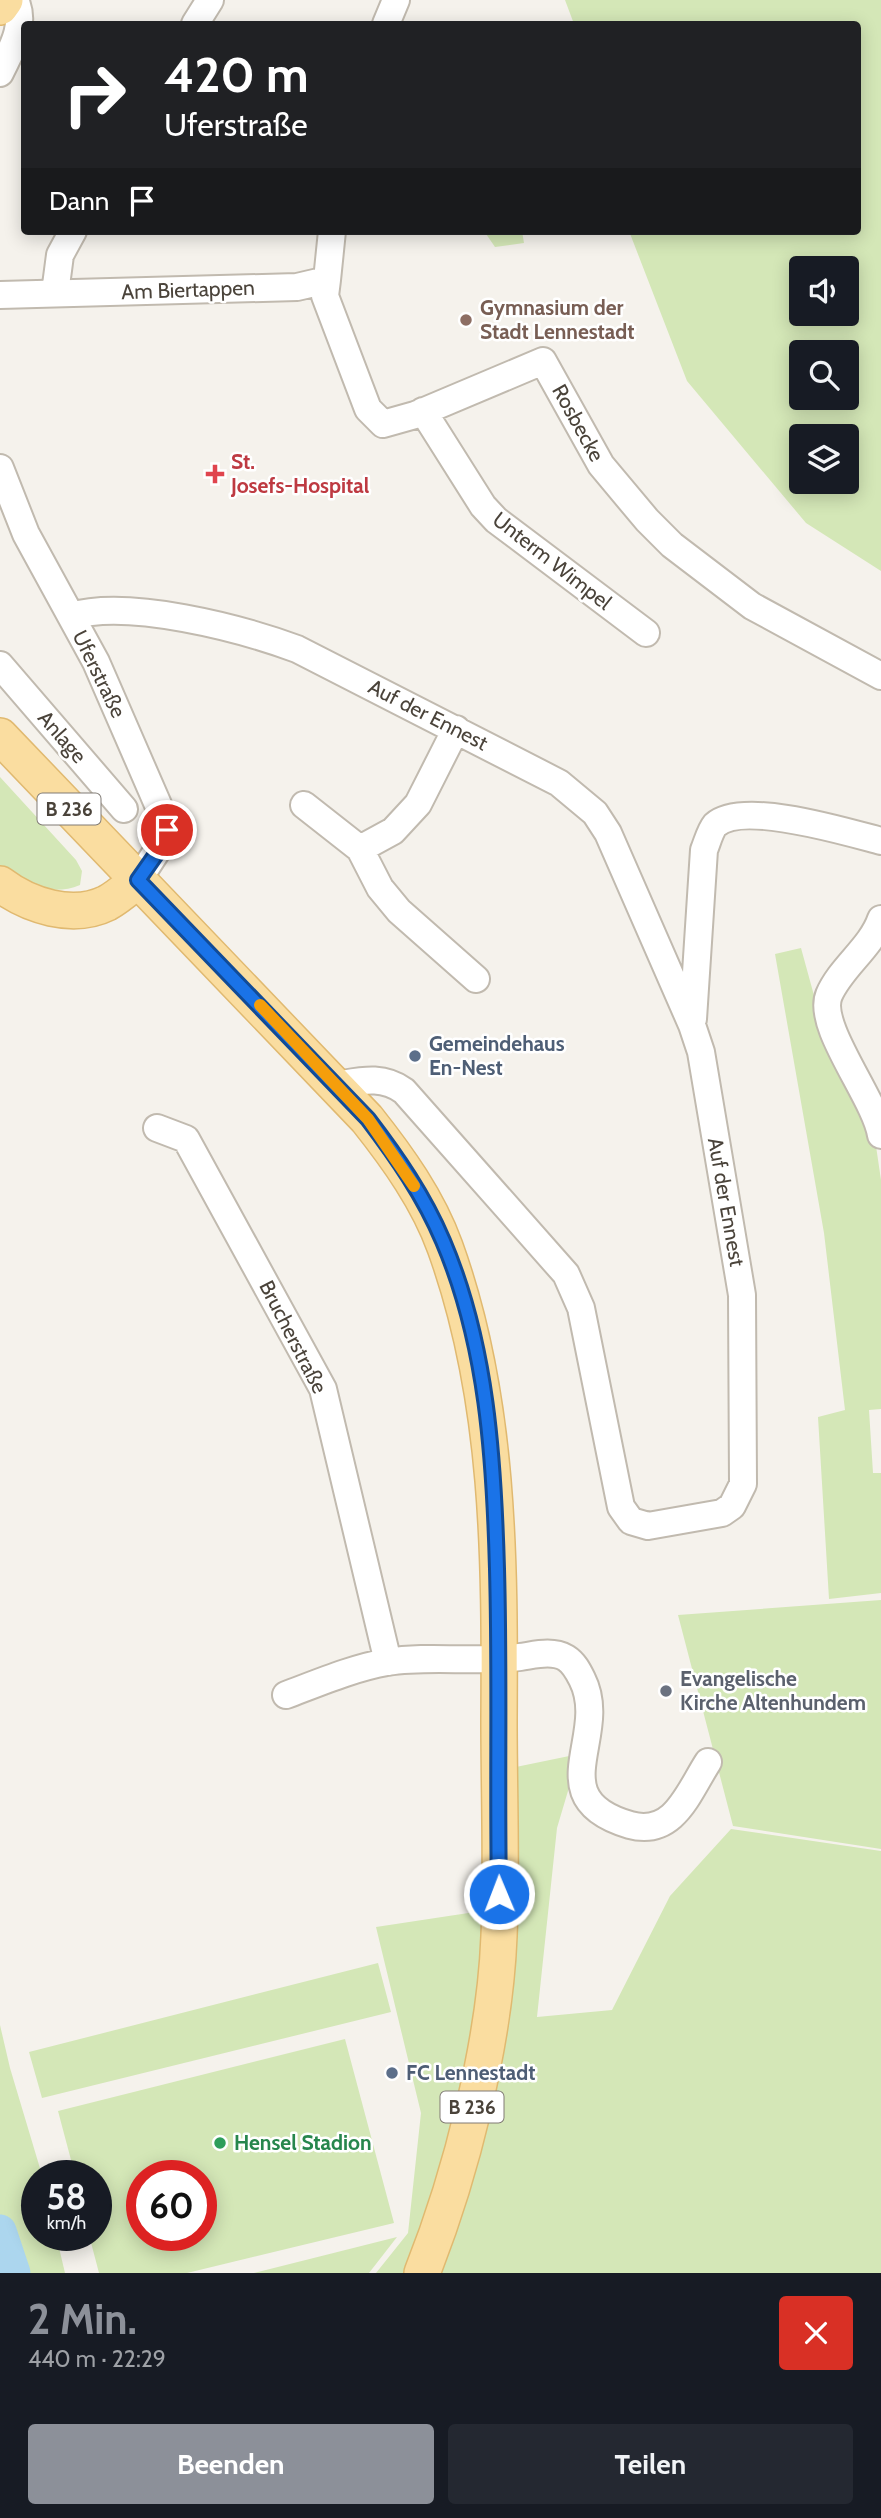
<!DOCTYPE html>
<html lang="de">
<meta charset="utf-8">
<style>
:root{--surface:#171b24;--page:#242831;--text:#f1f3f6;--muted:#9ea1a6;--accent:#8c9099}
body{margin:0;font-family:Cabin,sans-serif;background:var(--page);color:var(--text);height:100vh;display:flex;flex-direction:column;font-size:26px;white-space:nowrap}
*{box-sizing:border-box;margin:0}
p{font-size:23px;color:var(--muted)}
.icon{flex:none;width:38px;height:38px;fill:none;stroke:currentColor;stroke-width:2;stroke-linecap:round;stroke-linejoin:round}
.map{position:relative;height:2273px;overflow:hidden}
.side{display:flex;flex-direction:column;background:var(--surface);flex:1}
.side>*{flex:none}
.hud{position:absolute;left:21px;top:21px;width:840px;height:214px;border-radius:7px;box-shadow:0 4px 18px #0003;background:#202124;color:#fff;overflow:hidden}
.controls{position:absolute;left:789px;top:256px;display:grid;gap:14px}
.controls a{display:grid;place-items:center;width:70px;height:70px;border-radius:7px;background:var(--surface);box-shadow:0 4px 18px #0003;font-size:35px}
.speed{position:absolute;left:21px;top:2160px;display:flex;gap:14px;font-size:35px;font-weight:700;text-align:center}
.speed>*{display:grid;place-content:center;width:91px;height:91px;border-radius:50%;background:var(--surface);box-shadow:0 4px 18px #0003;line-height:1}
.speed small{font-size:18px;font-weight:400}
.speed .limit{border:10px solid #d22;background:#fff;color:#111}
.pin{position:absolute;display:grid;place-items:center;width:60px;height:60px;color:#fff;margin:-30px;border:4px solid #fff;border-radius:50%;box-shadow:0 2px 7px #0007}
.me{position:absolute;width:77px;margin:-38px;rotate:359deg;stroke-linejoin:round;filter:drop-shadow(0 0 5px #0008)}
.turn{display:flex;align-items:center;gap:24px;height:147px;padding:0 28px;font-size:32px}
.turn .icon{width:91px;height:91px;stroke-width:2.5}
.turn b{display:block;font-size:49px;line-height:60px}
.then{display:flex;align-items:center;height:66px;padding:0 28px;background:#0003;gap:14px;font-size:26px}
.round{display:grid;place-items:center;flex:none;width:74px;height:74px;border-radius:7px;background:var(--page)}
.head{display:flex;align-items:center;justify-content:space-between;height:119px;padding:0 28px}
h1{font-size:42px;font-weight:700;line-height:52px;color:var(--accent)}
.action{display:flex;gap:14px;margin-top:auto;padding:14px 28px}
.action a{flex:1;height:80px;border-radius:7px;background:var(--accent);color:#fff;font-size:28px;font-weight:700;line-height:80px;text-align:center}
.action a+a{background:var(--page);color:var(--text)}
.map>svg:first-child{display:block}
.green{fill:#d4e7b7;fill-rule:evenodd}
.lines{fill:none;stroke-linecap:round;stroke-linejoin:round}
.river{stroke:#acd6ee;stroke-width:33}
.minor-casing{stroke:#c1baaf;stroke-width:30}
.major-casing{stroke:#e0b970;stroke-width:38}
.minor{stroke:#fff;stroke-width:26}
.major{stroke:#fadda0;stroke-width:35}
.route-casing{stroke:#114b97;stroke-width:18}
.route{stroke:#1a73e8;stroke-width:12}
.slow{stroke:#f59e0b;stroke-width:12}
.education-dot{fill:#8d6e63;stroke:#fff;stroke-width:2.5}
.health-dot{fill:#e0444e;stroke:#fff;stroke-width:2.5}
.service-dot{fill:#5c6f8a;stroke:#fff;stroke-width:2.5}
.worship-dot{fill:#6b7280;stroke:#fff;stroke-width:2.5}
.leisure-dot{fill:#2e9e5b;stroke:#fff;stroke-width:2.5}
.labels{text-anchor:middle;stroke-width:5;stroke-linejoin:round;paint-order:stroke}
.shield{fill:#fff;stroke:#807b75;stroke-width:2}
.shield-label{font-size:19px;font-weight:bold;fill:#4a433a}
.street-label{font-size:21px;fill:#4a433a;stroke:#fff}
.education-label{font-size:21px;font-weight:bold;fill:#785e54;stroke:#fff;text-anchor:start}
.health-label{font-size:21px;font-weight:bold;fill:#be3a42;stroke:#fff;text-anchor:start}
.service-label{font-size:21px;font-weight:bold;fill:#4e5e75;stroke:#fff;text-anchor:start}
.worship-label{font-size:21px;font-weight:bold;fill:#5b616d;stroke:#fff;text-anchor:start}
.leisure-label{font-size:21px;font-weight:bold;fill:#27864d;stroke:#fff;text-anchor:start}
</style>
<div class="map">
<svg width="881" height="2273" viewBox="0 0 881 2273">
<rect width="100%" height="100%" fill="#f5f2ec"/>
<path class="green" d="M 565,0 L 881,0 L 881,571 L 806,523 L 687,381 L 629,231 L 858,231 L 858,24 L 574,24 ZM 802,268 L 847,268 L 847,313 L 802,313 ZM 802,352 L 847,352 L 847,397 L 802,397 ZM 802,436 L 847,436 L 847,481 L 802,481 Z
M 484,231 L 522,231 L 524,243 L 495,247 Z
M 0,777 L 76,860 L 82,871 L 80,885 C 51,897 24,885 0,866 Z
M 801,948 L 821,1021 L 872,1119 L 881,1180 L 881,1409 L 869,1410 L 873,1473 L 881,1473 L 881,1593 L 829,1599 L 818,1417 L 845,1410 L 824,1233 L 775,954 Z
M 881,1600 L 881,1849 L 733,1826 L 678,1615 Z
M 579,1754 L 557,1828 L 537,2017 L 612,2010 L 670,1896 L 731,1829 L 881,1851 L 881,2273 L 376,2273 L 408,2233 L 421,2113 L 376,1927 L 508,1907 L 511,1768 Z
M 378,1963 L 391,2012 L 42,2098 L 29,2052 Z
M 0,2025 L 10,2068 L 42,2175 L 37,2175 L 37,2235 L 56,2235 L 65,2273 L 0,2273 Z
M 345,2039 L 394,2223 L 187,2273 L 99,2273 L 89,2235 L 96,2235 L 96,2175 L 75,2175 L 58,2111 ZM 142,2175 L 201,2175 L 201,2235 L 142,2235 Z
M 397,2237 L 369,2273 L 254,2273 Z"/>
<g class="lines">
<path class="river" d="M 0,2231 L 14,2273"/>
<defs>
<path id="minor" d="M 195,24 L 210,0
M 386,24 L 396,0
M 0,73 C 11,50 27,25 15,0
M 327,280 L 325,296 L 368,409 L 383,424 L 415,415 L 543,361 L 601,465 L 647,520 L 672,545 L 752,606 L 881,676
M 55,293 L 60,255 L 73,231
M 0,295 L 297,287 L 327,280 L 332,231
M 423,411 L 483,506 L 496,520 L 646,633
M 0,468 L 26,534 L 96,662 L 166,823 L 166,837 L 138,880
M 71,616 C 129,599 240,628 297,649 L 559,783 L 595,813 L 608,833 L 692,1025 L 701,1052 L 742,1295 L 743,1484 L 732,1506 L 722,1513 L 648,1526 L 631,1521 L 621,1507 L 581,1308 L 566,1274 L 404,1091 C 382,1075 361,1081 336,1085
M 0,665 L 124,809
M 304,805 L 360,849 L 380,888 L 399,911 L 476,979
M 360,849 L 393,831 L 418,804 L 456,729
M 881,919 C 871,948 841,967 829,995 C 816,1026 875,1098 881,1135
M 693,1019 L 704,850 C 707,843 710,831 715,825 C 742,800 847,832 881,841
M 157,1128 L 186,1139 L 323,1389 L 388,1662
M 286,1695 C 318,1683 353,1668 387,1662 C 430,1655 476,1663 520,1657 C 535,1655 552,1650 566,1658 C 574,1663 578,1671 582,1679 C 611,1736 538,1798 630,1825 C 674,1837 688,1793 708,1762"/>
<path id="major" d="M 0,7 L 5,0
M 0,736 L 367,1119 C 398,1158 428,1200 445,1247 C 500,1399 500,1560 499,1720 C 499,1792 502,1864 499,1936 C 495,2042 461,2175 422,2273
M 0,884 C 29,906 73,920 107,903 C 118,897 128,888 138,880"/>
</defs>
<use href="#minor" class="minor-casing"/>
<use href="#major" class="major-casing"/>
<use href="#minor" class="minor"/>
<use href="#major" class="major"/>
</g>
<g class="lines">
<defs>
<path id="route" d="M 167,830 L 159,850 L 138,880 L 368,1119 C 397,1157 424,1196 443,1241 C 487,1344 494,1458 497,1569 C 500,1677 497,1785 499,1894"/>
</defs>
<use href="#route" class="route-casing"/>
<use href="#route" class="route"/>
<path class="slow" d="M 260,1005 L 368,1119 L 414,1186"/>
</g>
<circle class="education-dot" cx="466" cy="320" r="7"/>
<path class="health-dot" d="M211.5 463.5h7v7h7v7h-7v7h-7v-7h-7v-7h7z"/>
<g class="service-dot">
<circle cx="415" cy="1056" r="7"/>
<circle cx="392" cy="2073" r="7"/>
</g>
<circle class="worship-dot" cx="666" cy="1691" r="7"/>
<circle class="leisure-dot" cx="220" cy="2143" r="7"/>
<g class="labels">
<g class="shield">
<rect x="37.5" y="793.5" width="63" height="31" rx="5"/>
<rect x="440.5" y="2091.5" width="63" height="31" rx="5"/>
</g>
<g class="shield-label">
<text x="69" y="816">B 236</text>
<text x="472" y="2114">B 236</text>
</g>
<g class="street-label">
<text transform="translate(188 290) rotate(-2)" y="7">Am Biertappen</text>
<text transform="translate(578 423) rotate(61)" y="7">Rosbecke</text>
<text transform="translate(552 561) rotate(38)" y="7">Unterm Wimpel</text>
<text transform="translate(99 674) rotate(64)" y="7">Uferstraße</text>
<text transform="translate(428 715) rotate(27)" y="7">Auf der Ennest</text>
<text transform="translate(62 737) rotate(49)" y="7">Anlage</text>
<text transform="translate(726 1202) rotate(80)" y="7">Auf der Ennest</text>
<text transform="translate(293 1337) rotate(63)" y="7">Brucherstraße</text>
</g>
<g class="education-label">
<text x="480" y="315">Gymnasium der<tspan x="480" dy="24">Stadt Lennestadt</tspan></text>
</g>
<g class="health-label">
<text x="231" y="469">St.<tspan x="231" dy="24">Josefs-Hospital</tspan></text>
</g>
<g class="service-label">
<text x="429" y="1051">Gemeindehaus<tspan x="429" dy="24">En-Nest</tspan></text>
<text x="406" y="2080">FC Lennestadt</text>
</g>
<g class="worship-label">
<text x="680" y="1686">Evangelische<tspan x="680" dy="24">Kirche Altenhundem</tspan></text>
</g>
<g class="leisure-label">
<text x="234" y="2150">Hensel Stadion</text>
</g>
</g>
</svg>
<div class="controls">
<a><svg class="icon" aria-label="sound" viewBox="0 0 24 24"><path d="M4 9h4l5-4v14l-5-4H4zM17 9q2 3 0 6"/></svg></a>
<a><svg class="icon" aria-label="search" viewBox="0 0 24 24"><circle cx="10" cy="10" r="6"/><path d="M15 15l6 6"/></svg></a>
<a><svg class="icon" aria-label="layers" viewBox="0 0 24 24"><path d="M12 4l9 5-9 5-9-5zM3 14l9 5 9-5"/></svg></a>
</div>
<div class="speed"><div>58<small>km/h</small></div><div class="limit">60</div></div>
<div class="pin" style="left:167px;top:830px;background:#d93025"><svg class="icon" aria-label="arrive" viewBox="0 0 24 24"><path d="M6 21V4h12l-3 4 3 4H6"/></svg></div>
<svg class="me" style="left:499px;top:1894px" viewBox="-20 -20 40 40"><circle r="17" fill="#1a73e8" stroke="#fff" stroke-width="3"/><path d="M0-11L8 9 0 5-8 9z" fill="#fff"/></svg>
<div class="hud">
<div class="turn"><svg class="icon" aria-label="right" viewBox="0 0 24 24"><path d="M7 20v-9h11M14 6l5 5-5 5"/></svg><div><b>420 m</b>Uferstraße</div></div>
<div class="then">Dann<svg class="icon" aria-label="arrive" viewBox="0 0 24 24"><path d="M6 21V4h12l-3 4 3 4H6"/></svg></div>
</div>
</div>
<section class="side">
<div class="head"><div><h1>2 Min.</h1><p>440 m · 22:29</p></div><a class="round" style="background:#d93025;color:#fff"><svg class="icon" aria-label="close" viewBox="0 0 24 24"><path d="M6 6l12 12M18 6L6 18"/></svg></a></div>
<div class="action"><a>Beenden</a><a>Teilen</a></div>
</section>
